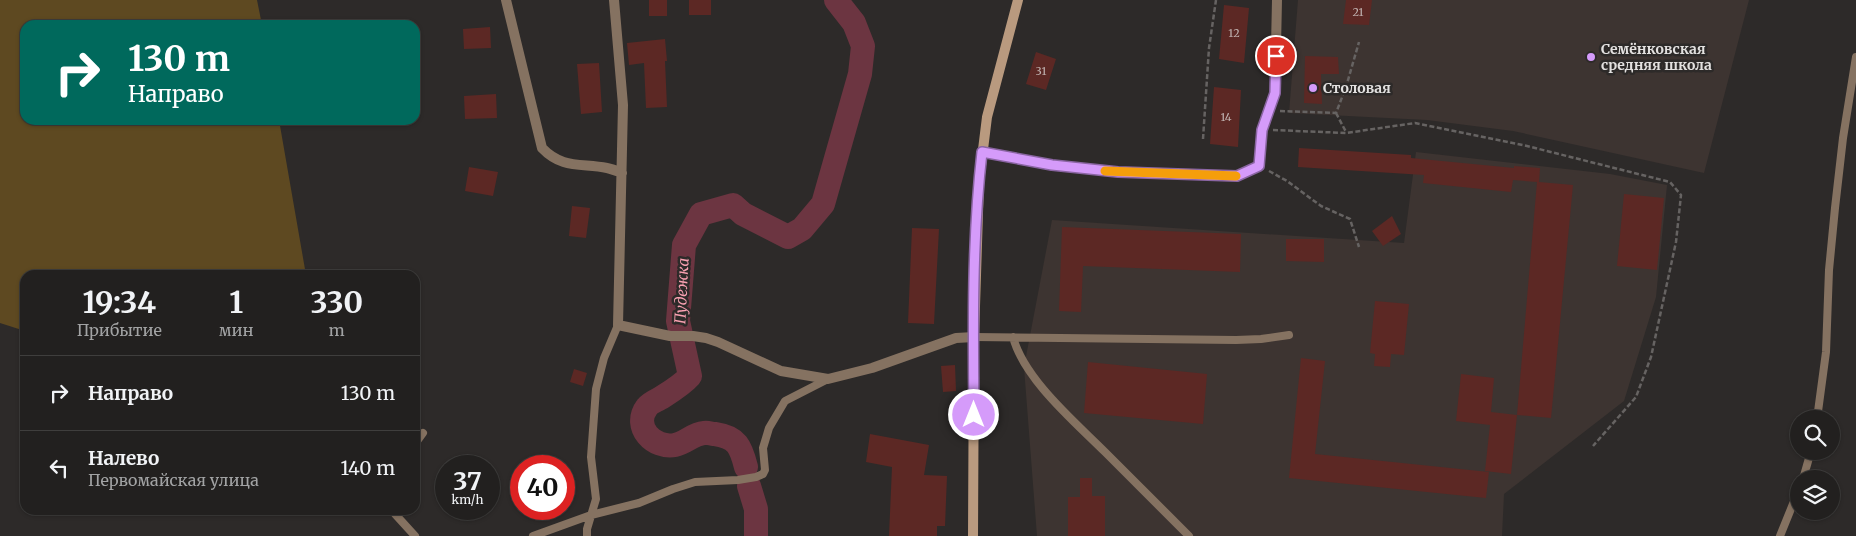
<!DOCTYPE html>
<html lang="ru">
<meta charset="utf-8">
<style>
:root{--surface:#22201f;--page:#2a2828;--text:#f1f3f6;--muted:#a2a3a4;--line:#3f3e3d}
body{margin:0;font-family:Merriweather,serif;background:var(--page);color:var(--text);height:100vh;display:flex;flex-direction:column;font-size:19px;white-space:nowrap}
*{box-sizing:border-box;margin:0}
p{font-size:16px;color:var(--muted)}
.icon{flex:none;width:28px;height:28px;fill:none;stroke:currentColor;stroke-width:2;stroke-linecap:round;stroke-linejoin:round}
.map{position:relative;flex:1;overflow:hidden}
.details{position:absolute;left:20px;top:270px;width:400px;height:245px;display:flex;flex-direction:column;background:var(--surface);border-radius:15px;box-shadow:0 1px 4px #0004,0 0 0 1px var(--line)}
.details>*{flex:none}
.guide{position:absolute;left:20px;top:20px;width:400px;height:105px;border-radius:15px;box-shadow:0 1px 4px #0004,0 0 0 1px var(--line);background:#00695c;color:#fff;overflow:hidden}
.buttons{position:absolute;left:1790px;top:410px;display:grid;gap:10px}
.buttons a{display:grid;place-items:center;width:50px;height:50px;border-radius:50%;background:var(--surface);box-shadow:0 1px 4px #0004,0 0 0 1px var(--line);font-size:25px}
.speed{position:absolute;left:435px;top:455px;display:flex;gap:10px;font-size:25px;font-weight:700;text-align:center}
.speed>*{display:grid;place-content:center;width:65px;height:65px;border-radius:50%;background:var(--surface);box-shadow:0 1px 4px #0004,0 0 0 1px var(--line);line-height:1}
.speed small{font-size:12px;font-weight:400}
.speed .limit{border:8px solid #d22;background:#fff;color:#111}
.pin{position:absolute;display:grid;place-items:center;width:42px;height:42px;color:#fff;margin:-21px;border:2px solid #fff;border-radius:50%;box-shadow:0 1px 5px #0007}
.me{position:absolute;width:55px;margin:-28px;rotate:0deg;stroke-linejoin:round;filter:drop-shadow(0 0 4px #0008)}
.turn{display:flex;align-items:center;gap:18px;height:105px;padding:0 25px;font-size:22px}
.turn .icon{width:65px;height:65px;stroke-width:2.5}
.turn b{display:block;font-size:35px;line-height:42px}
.eta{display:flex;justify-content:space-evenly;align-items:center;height:85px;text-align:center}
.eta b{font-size:30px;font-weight:700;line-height:35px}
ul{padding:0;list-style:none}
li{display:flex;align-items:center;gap:15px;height:75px;padding:0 25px;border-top:1px solid var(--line)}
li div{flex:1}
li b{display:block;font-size:19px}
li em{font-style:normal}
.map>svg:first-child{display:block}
.built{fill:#3d3431}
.green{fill:#5e4921}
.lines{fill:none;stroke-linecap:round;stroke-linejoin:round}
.river{stroke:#6c3541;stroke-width:24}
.building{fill:#5c2824}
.path{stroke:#666362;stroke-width:2.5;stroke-dasharray:5 2.5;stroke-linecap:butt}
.lane{stroke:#857261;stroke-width:8}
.street{stroke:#857261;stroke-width:10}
.secondary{stroke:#b99a7f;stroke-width:10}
.route-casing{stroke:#8a65a2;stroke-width:12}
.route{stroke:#d59bfa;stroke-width:9}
.slow{stroke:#f59e0b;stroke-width:9}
.poi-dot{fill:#d59bfa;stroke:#2d2a29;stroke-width:2}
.labels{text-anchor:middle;stroke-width:5;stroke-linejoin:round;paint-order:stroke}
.number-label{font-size:11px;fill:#c1b3b1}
.poi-label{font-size:14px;font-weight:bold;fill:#e3e1e0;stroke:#2d2a29;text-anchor:start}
.water-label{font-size:15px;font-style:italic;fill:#faa1b2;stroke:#2d2a29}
</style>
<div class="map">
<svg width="1856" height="536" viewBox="0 0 1856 536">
<rect width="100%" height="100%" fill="#2d2a29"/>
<path class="built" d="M 1298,0 L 1749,0 L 1704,173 L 1513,131 L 1427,120 L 1289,113 Z
M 1416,152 L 1610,174 L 1667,185 L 1656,297 L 1624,401 L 1504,494 L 1502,536 L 1037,536 L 1024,367 L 1052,220 L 1404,243 Z"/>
<path class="green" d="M 0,0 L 257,0 L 262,25 L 25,25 L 25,120 L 279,120 L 306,275 L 25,275 L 25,331 L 0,323 Z"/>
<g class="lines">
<path class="river" d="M 746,467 C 741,447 737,437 715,434 C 712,434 707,432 704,433 C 693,434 685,443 675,445 C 654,449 632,427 647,407 C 649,404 655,401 659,399 C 670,392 681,386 690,376 L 678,321 L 684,245 L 701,214 L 733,205 L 743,214 L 788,237 L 802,229 L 823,204 L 860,74 L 863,46 L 854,23 L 836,0
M 749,486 L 756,509 L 756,536"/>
</g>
<path class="building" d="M 649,0 L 667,0 L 667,16 L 649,16 Z
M 689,0 L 711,0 L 711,15 L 689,15 Z
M 1346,0 L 1372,0 L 1369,25 L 1343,24 Z
M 1224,5 L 1249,8 L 1244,63 L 1219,59 Z
M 490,27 L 491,48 L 464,49 L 463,29 Z
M 665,39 L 667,61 L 665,61 L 667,107 L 646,108 L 644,63 L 629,65 L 627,43 Z
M 1036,52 L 1056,59 L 1046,90 L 1026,84 Z
M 1305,56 L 1338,57 L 1339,74 L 1321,74 L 1322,104 L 1304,103 Z
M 599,63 L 602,112 L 581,114 L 577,64 Z
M 1214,87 L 1241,90 L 1238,147 L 1210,144 Z
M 496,94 L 497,118 L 465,119 L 464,96 Z
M 1299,148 L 1411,155 L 1411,158 L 1514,168 L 1514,166 L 1540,168 L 1539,182 L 1573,185 L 1551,418 L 1517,415 L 1537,182 L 1513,180 L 1511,192 L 1423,183 L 1424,175 L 1298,167 Z
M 469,167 L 498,172 L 493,196 L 465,191 Z
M 1624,194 L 1664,198 L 1657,270 L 1617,266 Z
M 572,206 L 590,208 L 586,238 L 569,236 Z
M 1392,216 L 1401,234 L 1383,246 L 1372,231 Z
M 1062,227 L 1241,234 L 1240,272 L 1083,266 L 1081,312 L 1059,311 Z
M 912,228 L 939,229 L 934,324 L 908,323 Z
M 1286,239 L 1324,239 L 1324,262 L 1286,261 Z
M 1375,301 L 1409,304 L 1404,355 L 1391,354 L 1390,367 L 1374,366 L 1375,354 L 1370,353 Z
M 1301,358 L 1325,361 L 1315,454 L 1489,472 L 1486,498 L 1289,478 Z
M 1088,362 L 1207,374 L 1203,424 L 1084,413 Z
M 955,365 L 956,391 L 943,392 L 941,366 Z
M 574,369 L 587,373 L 583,386 L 570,382 Z
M 1461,374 L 1494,378 L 1491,412 L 1517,415 L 1511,474 L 1485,471 L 1490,425 L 1456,421 Z
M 870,434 L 929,445 L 924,475 L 947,476 L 945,526 L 937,526 L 937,536 L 889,536 L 892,467 L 866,462 Z
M 1080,478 L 1092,478 L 1092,496 L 1105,496 L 1105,536 L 1068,536 L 1068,497 L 1080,497 Z"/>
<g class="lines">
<path class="path" d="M 1280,111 L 1336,113 L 1346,87 L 1359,42
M 1336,113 L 1346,132
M 1273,130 L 1346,133 L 1415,123 L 1527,146 L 1670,182 L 1681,195 L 1676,242 L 1651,357 L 1636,397 L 1593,446
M 1203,139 L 1209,48 L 1216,0
M 1269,171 L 1287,181 L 1321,206 L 1350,219 L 1359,247"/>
<path class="lane" d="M 982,152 L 1052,165 L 1118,172 L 1237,176 L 1259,166
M 974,337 L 1236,340 L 1261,339 L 1289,335
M 1013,337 C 1024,379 1075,422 1105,452 C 1133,480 1161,508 1189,536
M 1817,419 L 1826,352 L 1829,270 L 1835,208 L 1843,138 L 1856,57
M 415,444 L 423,433
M 1803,479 L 1811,451
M 395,510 L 395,514 L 415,536
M 533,536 L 591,515 L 639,503 L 673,489 L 695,482 L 738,480 L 756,477 L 763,474 L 765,470 L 763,448 L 769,428 L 785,401 L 828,379
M 587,536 L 587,529 L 596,499 L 591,457 L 596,389 L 604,358 L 618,325
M 1780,536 L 1799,489"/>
<path class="street" d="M 506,0 L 542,148 C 562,169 581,163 607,168 C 612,169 617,171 622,173
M 614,0 L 623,105 L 618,325 L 670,336 L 693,336 L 706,338 L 718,342 L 781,371 L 828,379 L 872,368 L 956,338 L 974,337
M 1259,166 L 1262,130 L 1275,93 L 1277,0"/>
<path class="secondary" d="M 973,536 L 974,337 L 979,182 L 987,117 L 1018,0"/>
</g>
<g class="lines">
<defs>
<path id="route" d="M 974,415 C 973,328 972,239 982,152 L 1052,165 L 1118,172 L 1237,176 L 1259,166 L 1262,130 L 1275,93 L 1276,56"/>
</defs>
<use href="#route" class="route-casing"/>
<use href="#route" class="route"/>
<path class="slow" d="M 1105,171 L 1236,176"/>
</g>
<g class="poi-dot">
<circle cx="1591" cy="57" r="5"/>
<circle cx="1313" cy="88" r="5"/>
</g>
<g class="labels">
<g class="number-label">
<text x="1358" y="16">21</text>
<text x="1234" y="37">12</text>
<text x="1041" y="75">31</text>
<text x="1226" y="121">14</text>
</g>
<g class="poi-label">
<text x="1601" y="54">Семёнковская<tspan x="1601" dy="16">средняя школа</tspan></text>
<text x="1323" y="93">Столовая</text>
</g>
<g class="water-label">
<text transform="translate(682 291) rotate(-87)" y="5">Пудежка</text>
</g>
</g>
</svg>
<div class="buttons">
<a><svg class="icon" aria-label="search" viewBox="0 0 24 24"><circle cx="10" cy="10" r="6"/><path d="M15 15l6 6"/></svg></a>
<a><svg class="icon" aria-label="layers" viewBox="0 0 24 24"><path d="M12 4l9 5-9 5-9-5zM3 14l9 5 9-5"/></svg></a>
</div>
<div class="speed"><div>37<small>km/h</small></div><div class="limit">40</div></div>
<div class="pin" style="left:1276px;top:56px;background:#d93025"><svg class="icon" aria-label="arrive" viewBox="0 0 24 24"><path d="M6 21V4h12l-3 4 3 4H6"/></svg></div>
<svg class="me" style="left:974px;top:415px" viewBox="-20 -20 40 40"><circle r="17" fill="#d59bfa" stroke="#fff" stroke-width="3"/><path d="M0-11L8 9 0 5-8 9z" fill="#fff"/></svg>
<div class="guide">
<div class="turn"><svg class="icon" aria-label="right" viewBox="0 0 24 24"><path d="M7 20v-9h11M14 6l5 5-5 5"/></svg><div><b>130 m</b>Направо</div></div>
</div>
<section class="details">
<div class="eta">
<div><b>19:34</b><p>Прибытие</p></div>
<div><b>1</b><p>мин</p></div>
<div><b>330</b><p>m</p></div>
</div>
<ul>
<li><svg class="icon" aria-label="right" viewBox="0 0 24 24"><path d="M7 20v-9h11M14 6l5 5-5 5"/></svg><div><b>Направо</b></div><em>130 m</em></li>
<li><svg class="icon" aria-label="left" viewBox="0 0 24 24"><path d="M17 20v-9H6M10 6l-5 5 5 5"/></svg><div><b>Налево</b><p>Первомайская улица</p></div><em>140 m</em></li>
</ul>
</section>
</div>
